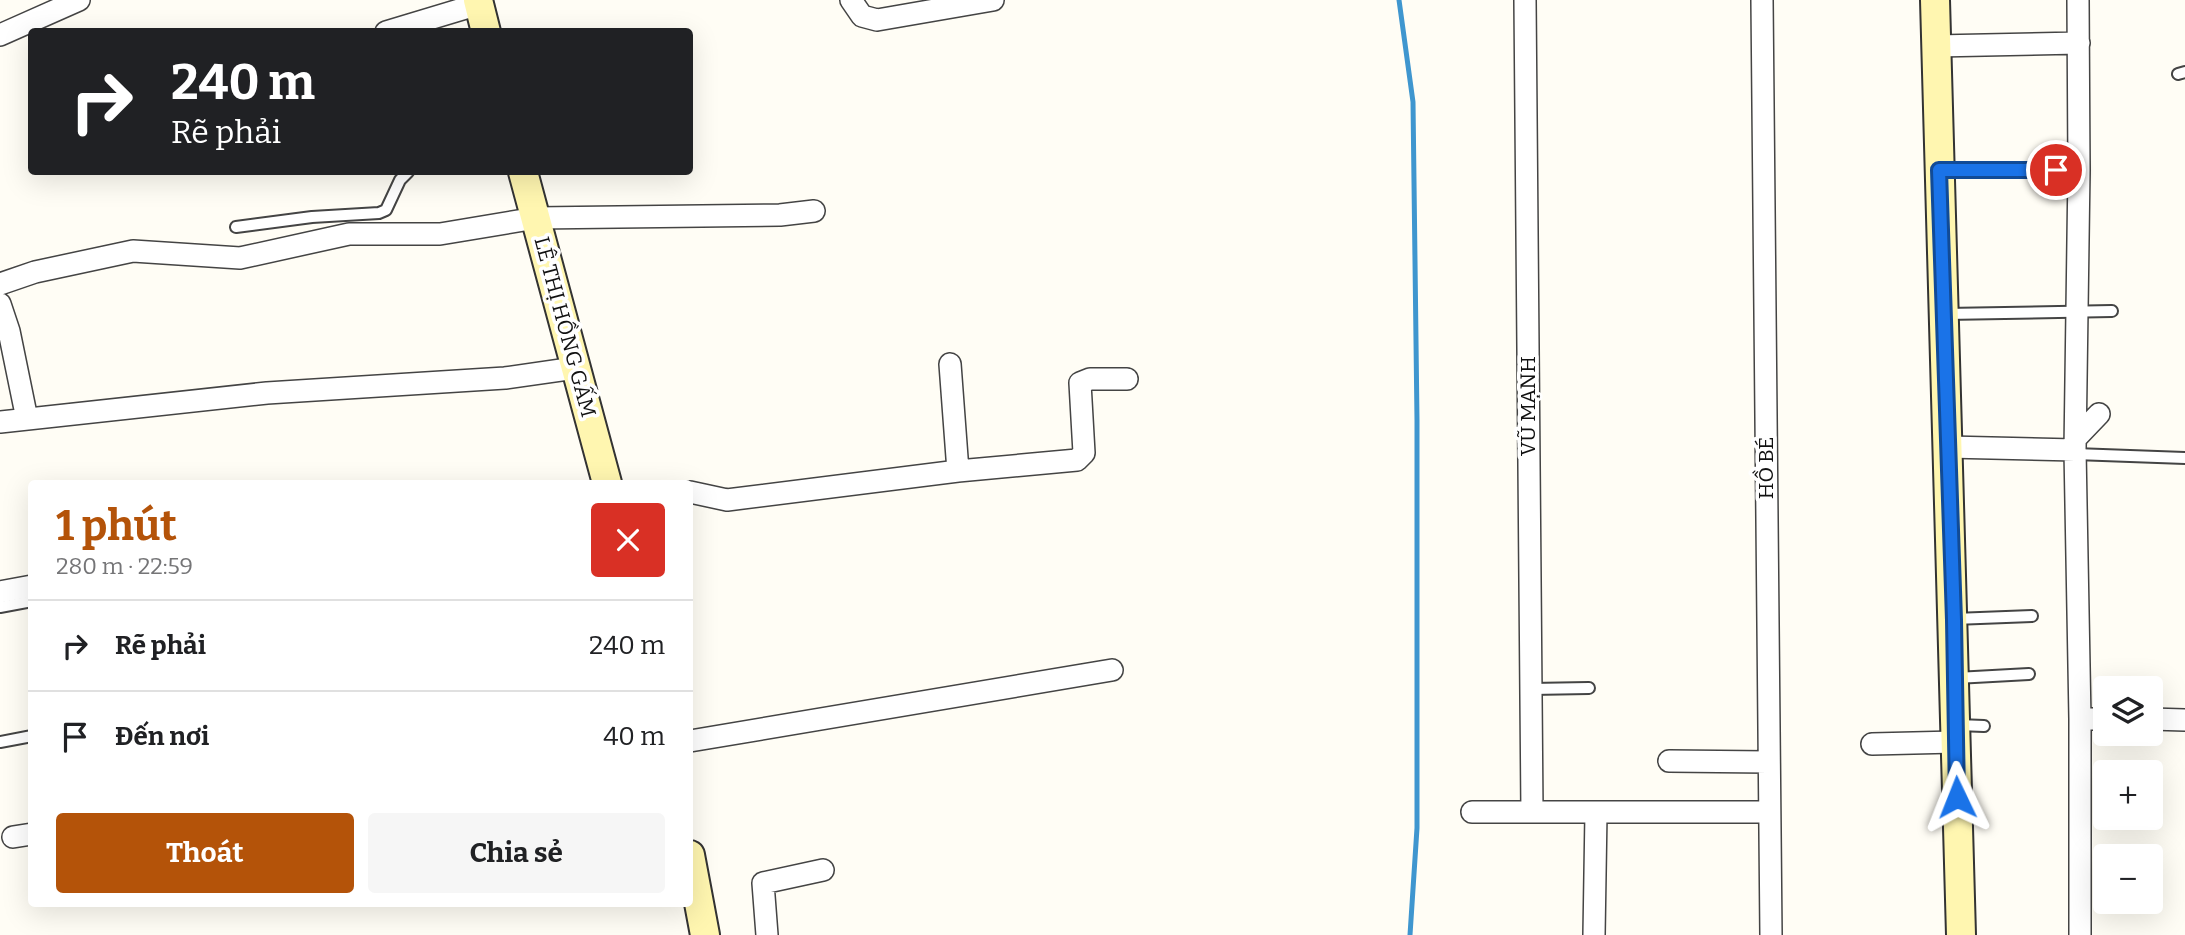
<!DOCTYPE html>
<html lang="vi">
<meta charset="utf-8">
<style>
:root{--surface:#fff;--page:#f6f6f6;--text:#202124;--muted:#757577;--line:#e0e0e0;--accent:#b45309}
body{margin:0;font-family:Bitter,serif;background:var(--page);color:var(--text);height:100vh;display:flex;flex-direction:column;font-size:26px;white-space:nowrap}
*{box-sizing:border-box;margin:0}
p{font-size:23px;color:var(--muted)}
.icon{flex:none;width:38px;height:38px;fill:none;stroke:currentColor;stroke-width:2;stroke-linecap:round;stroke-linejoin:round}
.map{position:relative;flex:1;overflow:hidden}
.details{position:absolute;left:28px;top:480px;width:665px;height:427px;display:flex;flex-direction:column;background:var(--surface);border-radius:7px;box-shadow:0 7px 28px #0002}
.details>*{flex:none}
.guide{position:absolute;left:28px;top:28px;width:665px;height:147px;border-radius:7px;box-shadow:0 7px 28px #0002;background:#202124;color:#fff;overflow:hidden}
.tools{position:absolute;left:2093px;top:676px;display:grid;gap:14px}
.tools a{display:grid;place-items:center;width:70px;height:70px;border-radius:7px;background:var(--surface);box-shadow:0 7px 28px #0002;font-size:35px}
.pin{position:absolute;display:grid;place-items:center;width:60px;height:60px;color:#fff;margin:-30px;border:4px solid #fff;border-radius:50%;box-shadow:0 2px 7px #0007}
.me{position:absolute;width:77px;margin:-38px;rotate:358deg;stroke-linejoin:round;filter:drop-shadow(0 0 5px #0008)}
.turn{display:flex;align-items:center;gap:24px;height:147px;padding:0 28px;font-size:32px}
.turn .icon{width:91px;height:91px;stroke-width:2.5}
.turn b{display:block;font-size:49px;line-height:60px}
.round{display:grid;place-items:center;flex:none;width:74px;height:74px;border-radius:7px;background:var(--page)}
.summary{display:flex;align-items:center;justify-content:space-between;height:119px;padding:0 28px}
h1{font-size:42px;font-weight:700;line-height:52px;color:var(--accent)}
.primary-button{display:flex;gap:14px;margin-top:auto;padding:14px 28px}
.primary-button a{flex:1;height:80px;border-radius:7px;background:var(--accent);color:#fff;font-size:28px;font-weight:700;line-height:80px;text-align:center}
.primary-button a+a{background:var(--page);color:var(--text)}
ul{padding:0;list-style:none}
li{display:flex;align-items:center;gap:21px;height:91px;padding:0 28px;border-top:2px solid var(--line)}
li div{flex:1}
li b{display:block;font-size:26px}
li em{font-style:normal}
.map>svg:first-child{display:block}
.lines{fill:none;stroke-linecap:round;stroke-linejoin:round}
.stream{stroke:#3f96cf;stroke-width:5}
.lane-casing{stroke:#444;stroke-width:14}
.street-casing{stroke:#444;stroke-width:24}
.secondary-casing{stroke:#333;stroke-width:32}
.lane{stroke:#fff;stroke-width:10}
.street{stroke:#fff;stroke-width:21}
.secondary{stroke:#fff6b0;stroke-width:28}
.route-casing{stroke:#114b97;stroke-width:18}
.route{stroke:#1a73e8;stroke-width:12}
.labels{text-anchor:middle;stroke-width:7;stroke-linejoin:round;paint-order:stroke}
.street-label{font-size:21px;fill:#111;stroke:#fff}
</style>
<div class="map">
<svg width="2185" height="935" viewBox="0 0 2185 935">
<rect width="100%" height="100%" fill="#fffdf5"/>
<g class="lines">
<path class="stream" d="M 1399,0 L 1413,102 L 1417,420 L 1417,828 L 1410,935"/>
<defs>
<path id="lane" d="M 2178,74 L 2185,72
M 1942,170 L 2079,170
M 236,227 L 312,217 L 379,213 L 386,210 L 400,180 L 408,172
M 1946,314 L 2112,311
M 2075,454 L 2185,458
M 0,607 L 32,601
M 1954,619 L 2032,616
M 1956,678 L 2029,674
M 1531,689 L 1589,688
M 1958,725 L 1984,726
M 0,742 L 32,736"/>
<path id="street" d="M 851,0 L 862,16 L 877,20 L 993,0
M 1525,0 L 1532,812
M 1762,0 L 1771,935
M 2078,0 L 2079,170 L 2075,450 L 2080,719 L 2080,935
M 386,32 L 479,4
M 0,35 L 79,0
M 1936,46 L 2079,43
M 0,284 L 35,272 L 133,251 L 240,258 L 349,234 L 440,234 L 536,218 L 780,215 L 814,211
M 0,304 L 9,331 L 27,419
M 950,364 L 958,471
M 0,422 L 267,393 L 505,378 L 575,368
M 2076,438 L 2099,414
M 1948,447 L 2075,450
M 690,492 L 727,500 L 958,471 L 1077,460 L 1084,453 L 1080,383 L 1090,379 L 1127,379
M 0,592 L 32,586
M 2080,719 L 2105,719
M 2151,719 L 2185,720
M 690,741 L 1112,670
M 1872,744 L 1955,742
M 1669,761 L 1768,762
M 1472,812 L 1769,812
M 13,837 L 32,834
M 767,935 L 763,883 L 823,870
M 1594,935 L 1596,813"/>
<path id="secondary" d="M 478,0 L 486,32
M 1935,0 L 1961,935
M 523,172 L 607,483
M 690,855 L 705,935"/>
</defs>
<use href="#lane" class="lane-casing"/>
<use href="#street" class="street-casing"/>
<use href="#secondary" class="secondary-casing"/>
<use href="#lane" class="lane"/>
<use href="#street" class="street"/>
<use href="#secondary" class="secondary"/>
</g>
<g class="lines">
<defs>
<path id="route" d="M 1957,797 L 1954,620 L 1939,170 L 2056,170"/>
</defs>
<use href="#route" class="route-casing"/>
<use href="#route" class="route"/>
</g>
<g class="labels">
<g class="street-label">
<text transform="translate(565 327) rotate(75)" y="7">LÊ THỊ HỒNG GẤM</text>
<text transform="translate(1528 406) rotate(-90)" y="7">VŨ MẠNH</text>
<text transform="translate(1766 468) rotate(-90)" y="7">HỒ BÉ</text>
</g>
</g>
</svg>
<div class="tools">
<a><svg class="icon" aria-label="layers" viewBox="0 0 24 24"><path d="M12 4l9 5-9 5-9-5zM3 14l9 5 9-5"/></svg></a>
<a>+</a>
<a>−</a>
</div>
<div class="pin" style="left:2056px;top:170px;background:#d93025"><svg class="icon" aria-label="arrive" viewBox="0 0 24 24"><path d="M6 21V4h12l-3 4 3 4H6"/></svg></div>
<svg class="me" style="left:1957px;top:797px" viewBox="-20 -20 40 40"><path d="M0-17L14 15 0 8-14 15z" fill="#1a73e8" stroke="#fff" stroke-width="4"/></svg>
<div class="guide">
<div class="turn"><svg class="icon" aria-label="right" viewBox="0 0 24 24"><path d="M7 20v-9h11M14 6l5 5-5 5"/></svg><div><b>240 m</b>Rẽ phải</div></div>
</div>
<section class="details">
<div class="summary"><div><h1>1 phút</h1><p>280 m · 22:59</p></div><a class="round" style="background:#d93025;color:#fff"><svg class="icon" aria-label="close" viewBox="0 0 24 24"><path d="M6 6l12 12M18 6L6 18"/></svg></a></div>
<ul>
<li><svg class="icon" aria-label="right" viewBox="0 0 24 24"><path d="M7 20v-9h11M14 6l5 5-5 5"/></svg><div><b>Rẽ phải</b></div><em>240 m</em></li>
<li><svg class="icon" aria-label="arrive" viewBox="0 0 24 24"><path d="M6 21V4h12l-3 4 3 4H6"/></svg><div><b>Đến nơi</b></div><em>40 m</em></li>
</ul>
<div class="primary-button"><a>Thoát</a><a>Chia sẻ</a></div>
</section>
</div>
